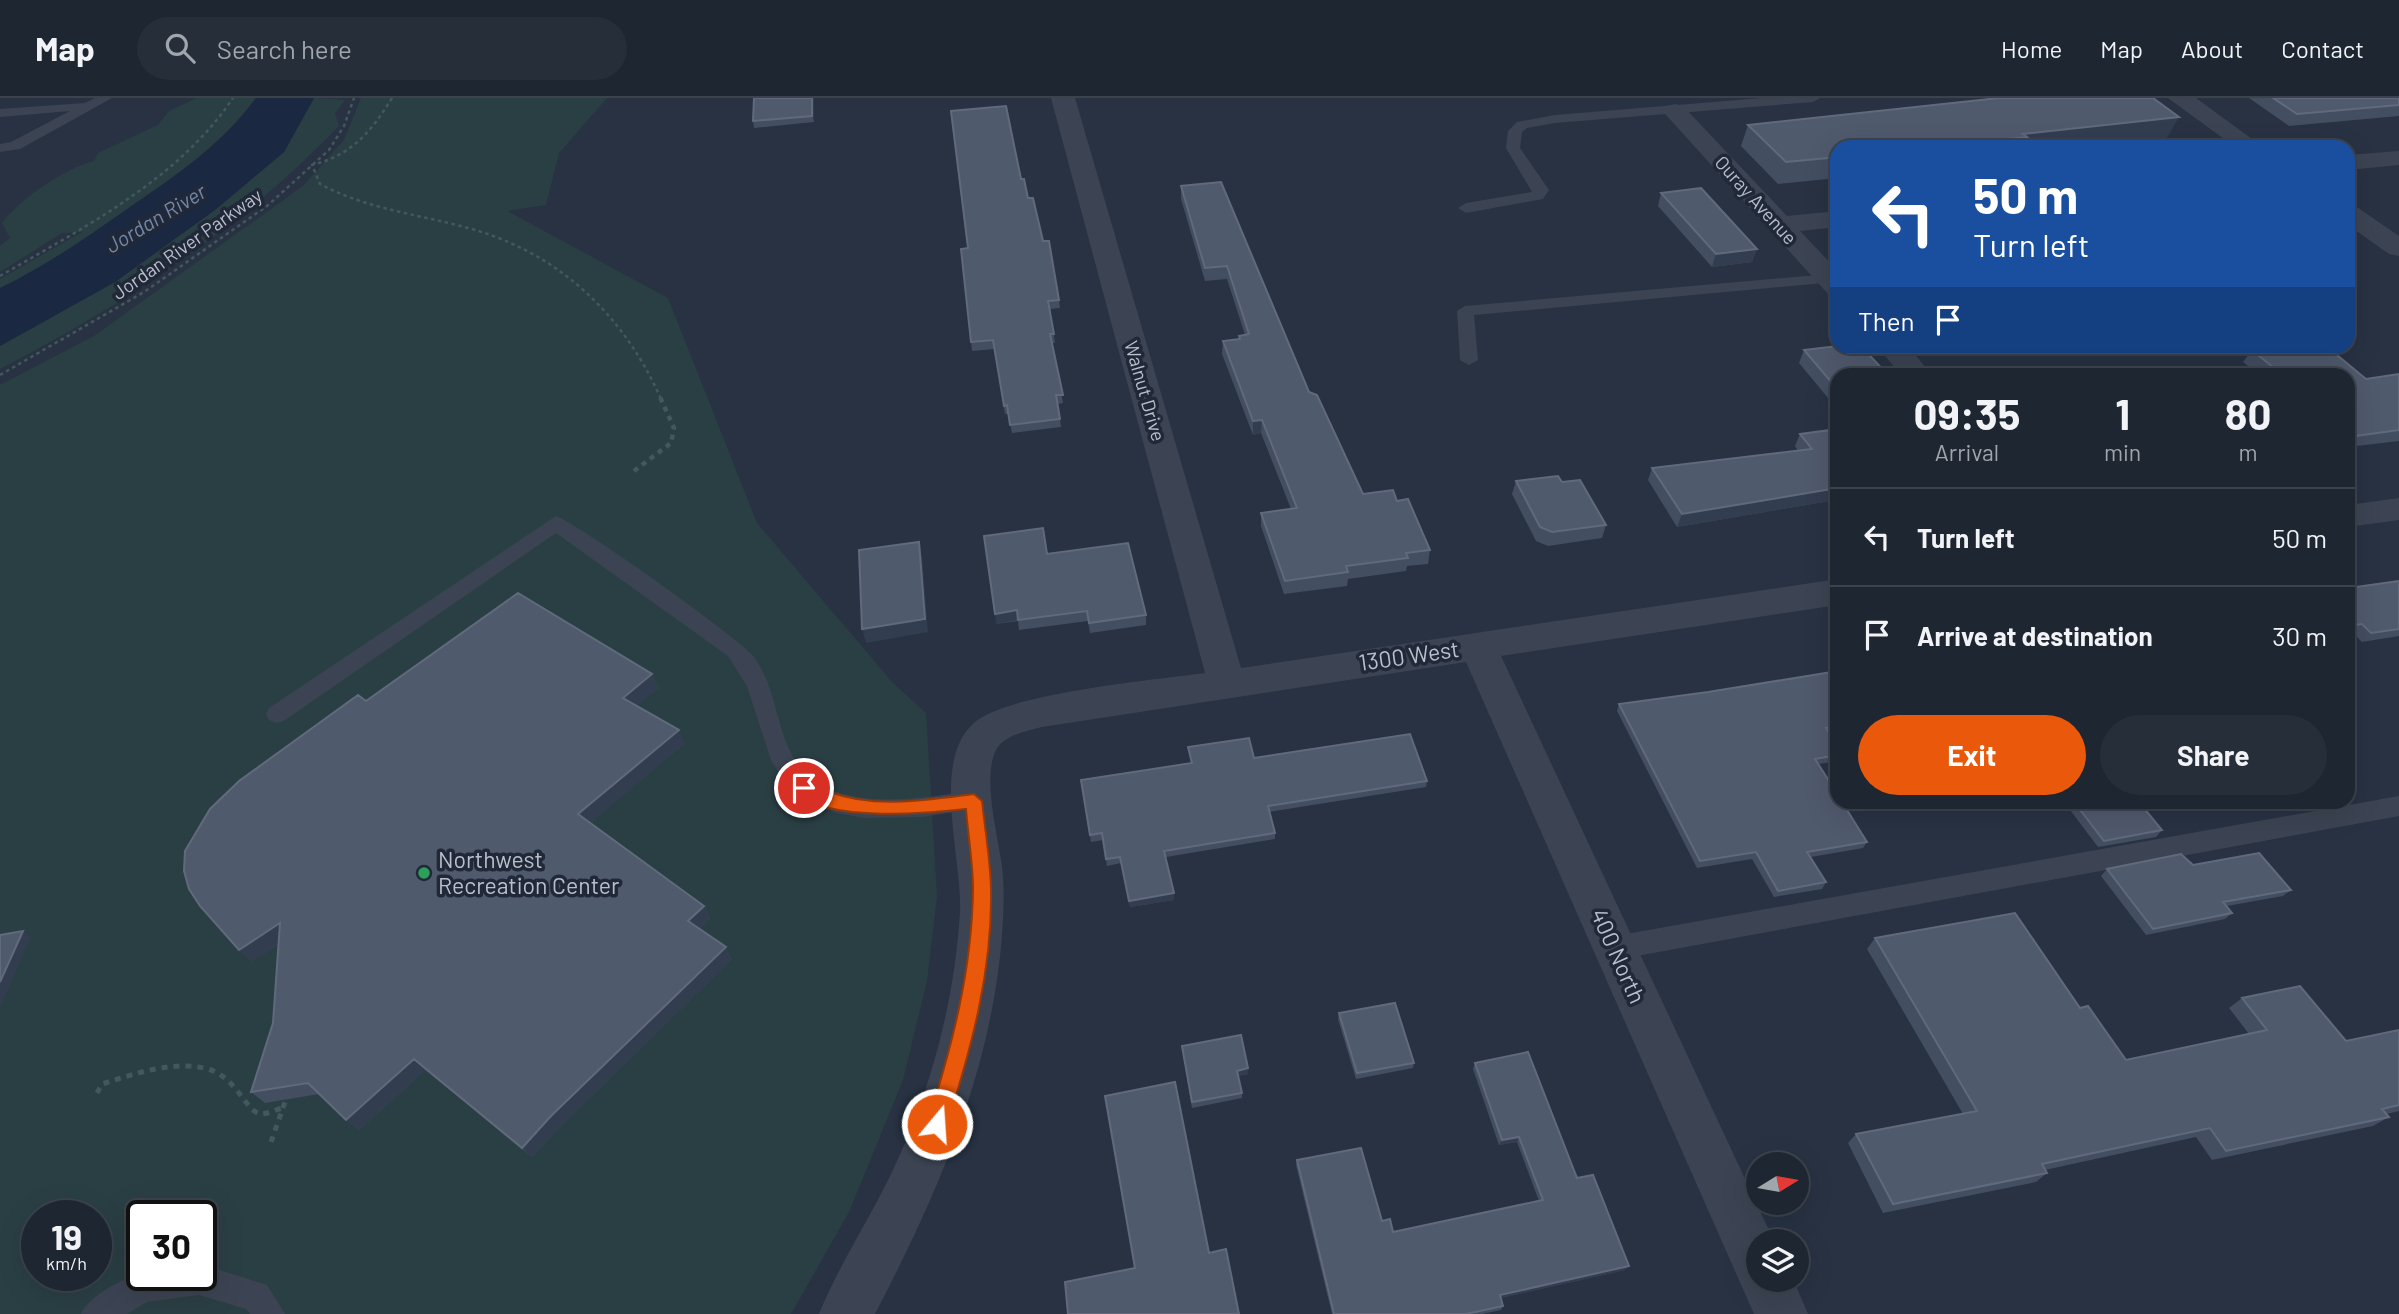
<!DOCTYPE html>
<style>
:root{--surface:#1e2632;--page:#262e3a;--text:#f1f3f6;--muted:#a1a5ac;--line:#3c434d;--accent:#ea580c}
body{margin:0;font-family:Barlow,sans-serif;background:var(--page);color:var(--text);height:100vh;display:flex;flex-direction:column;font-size:26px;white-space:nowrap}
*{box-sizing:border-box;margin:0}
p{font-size:23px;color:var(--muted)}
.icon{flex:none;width:38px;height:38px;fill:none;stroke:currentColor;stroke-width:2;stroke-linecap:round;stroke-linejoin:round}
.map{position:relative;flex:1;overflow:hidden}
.details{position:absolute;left:1830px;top:270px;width:525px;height:441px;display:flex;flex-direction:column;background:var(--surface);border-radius:21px;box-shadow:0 7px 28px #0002,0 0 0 2px var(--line)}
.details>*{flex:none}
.top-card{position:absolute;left:1830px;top:42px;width:525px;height:214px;border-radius:21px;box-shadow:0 7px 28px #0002,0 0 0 2px var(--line);background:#1a4fa0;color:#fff;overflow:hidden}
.needle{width:46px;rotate:79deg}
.buttons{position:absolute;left:1746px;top:1054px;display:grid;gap:14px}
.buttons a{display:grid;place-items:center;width:63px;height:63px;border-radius:50%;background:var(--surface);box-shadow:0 7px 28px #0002,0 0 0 2px var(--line);font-size:35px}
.speed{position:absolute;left:21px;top:1102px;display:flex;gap:14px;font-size:35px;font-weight:700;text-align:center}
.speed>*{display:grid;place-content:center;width:91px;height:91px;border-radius:50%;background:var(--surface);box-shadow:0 7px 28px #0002,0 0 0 2px var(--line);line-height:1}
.speed small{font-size:18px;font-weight:400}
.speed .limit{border:4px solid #111;border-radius:10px;background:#fff;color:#111}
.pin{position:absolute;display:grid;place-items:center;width:60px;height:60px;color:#fff;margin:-30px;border:4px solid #fff;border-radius:50%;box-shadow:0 2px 7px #0007}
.me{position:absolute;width:77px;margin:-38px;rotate:18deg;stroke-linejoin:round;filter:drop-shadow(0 0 5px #0008)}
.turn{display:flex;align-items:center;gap:24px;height:147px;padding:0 28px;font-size:32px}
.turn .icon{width:91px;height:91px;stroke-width:2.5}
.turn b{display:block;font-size:49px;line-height:60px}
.then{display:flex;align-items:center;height:66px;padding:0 28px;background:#0003;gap:14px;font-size:26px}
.eta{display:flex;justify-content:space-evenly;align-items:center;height:119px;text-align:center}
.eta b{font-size:42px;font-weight:700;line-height:49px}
.primary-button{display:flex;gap:14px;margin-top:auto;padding:14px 28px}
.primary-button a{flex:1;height:80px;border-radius:42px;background:var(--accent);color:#fff;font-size:28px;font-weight:700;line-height:80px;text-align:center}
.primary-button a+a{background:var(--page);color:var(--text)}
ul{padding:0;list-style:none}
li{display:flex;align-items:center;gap:21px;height:98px;padding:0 28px;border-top:2px solid var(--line)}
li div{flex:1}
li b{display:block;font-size:26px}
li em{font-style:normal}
header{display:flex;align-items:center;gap:42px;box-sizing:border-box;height:98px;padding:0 35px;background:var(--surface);border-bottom:2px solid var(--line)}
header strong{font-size:33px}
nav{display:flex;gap:38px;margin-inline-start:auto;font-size:24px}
.search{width:490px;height:63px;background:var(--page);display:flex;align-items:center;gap:18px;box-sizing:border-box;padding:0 24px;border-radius:38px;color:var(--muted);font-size:26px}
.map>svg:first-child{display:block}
.green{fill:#2a3f44;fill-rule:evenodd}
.water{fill:#1a2842}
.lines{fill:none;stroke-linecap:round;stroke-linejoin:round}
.path-far2{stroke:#43585c;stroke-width:2.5;stroke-dasharray:3.5 3.5;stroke-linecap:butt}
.path-far1{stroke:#43585c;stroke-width:4.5;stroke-dasharray:5 5;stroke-linecap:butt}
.path{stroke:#43585c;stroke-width:5;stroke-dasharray:6 6;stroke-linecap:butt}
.service{fill:#3c4453;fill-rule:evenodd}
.minor{fill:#3c4453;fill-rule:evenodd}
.wall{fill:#434e61}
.shaded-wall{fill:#333d50}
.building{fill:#505a6d;stroke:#606a7c;stroke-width:2}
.route{fill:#ea580c;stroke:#983908;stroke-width:2}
.leisure-dot{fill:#2e9e5b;stroke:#212938;stroke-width:2.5}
.labels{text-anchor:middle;stroke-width:7;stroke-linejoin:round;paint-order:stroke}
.far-street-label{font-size:19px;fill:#b9bfcc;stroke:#212938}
.far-water-label{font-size:21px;font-style:italic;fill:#7387aa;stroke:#212938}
.street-label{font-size:23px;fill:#b9bfcc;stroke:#212938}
.poi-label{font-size:23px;fill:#b9bfcc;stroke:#212938;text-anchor:start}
</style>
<header>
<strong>Map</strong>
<div class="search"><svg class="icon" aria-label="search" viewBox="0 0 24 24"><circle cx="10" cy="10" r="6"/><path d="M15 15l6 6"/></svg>Search here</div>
<nav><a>Home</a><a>Map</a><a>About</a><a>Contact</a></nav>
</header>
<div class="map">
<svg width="2399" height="1216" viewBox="0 0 2399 1216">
<rect width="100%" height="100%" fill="#283243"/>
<path class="green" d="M 197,0 L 256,0 C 221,48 171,81 123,114 C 83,142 44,169 0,190 L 0,181 L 82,134 L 62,135 L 0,174 L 0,148 L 10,140 L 2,125 C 21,100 64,71 94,63 L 98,55 L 158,27 L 169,13 Z
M 314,0 L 345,2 L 335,15 L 339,28 C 240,131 127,205 0,271 L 0,248 L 115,184 L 215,112 L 284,54 Z
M 361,0 L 607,0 L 559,55 L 546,107 L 507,113 L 668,200 L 757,425 L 893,585 L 926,615 L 937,798 L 927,883 L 903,982 L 849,1114 L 791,1216 L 0,1216 L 0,287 L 94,238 L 303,88 L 344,42 ZM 37,1118 L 96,1118 L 96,1178 L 37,1178 ZM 142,1118 L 201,1118 L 201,1178 L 142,1178 Z"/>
<path class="water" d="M 256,0 L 314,0 L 284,54 L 215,112 L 115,184 L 0,248 L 0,190 C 44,169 83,142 123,114 C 171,81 221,48 256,0 Z"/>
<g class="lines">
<path class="path-far2" d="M 392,0 C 371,34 352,57 312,67 L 320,86 C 367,111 417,116 468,130 C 558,154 624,217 661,301
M 0,178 C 83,130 179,81 233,0
M 0,277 L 144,194 L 267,108 L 329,52 L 344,28 L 354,0"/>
<path class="path-far1" d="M 634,373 L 671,345 L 674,330 L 660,299"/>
<path class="path" d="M 97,995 L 102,986 C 134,976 170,963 204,970 C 237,977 245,1014 261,1016 C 267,1016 276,1012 282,1010
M 271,1044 L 286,1001"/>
<path class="service" d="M 95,0 L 112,0 L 20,51 L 0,54 L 0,46 L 11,44 L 70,13 L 0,19 L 0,11 L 85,5 Z
M 1762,0 L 1820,0 L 1813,4 L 1555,25 L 1527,30 L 1522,34 L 1520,50 L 1549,92 L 1543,101 L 1466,115 L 1458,110 L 1466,105 L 1532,94 L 1506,50 L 1508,33 L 1517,24 L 1555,17 Z
M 1829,176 L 1835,178 L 1835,184 L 1474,217 L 1478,262 L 1469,267 L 1460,262 L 1457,213 L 1465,208 Z
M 556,418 C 576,424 742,542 754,559 C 775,588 775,622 790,653 C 822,719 914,701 973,693 L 982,696 L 985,703 L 982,710 L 921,719 L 864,720 L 837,715 L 805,702 L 785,685 L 771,662 L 747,588 L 728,558 L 556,435 L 285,622 L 277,625 L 269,622 L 266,616 L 269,610 Z
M 2399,698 L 2399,718 L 1615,862 L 1606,858 L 1602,850 L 1606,842 L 1615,838 Z
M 201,1166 L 267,1187 L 285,1216 L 250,1216 L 246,1211 L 199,1197 L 147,1204 L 127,1216 L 81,1216 C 90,1196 122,1182 142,1174 L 142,1178 L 201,1178 Z"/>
<path class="minor" d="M 1051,0 L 1075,0 L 1241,570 L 1838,481 L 1838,507 L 1501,558 L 1774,1143 L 1759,1143 L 1759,1181 L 1793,1181 L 1808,1216 L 1754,1216 L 1466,564 L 1042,629 C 1027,633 1004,637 996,652 C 982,680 998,738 1002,768 C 1004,786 1004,803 1003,821 C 996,963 940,1091 875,1216 L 819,1216 C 839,1167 869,1122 892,1074 C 931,992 954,906 960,815 C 963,762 930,663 974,625 C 1008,595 1155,582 1205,575 Z
M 2168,0 L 2196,0 L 2263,49 L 2235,49 Z
M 1675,6 L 1683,8 L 1787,118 L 1838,113 L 1838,129 L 1800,133 L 1838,173 L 1838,198 L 1828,196 L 1667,18 L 1663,13 L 1667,8 Z
M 2399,53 L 2399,67 L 2348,72 L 2348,57 Z
M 2348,107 L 2357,109 L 2399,138 L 2399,158 L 2389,156 L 2348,127 Z
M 1877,248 L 1908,248 L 1931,276 L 1900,276 Z
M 2399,400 L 2399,422 L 2348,429 L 2348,407 Z"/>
</g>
<path class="wall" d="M 754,0 L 814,0 L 814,24 L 754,30 L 753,23 Z
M 2249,0 L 2399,0 L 2399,18 L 2289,28 Z
M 1748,27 L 2167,40 L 2088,49 L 1838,49 L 1838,80 L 1778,86 L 1741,48 Z
M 1021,81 L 1043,143 L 1059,202 L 1060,210 L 1050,211 L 1055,245 L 1052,245 L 1063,305 L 1058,306 L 1061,329 L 1012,335 L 1008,316 L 1005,316 L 995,251 L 972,253 L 971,244 L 968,150 Z
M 1181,88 L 1309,294 L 1363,396 L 1397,403 L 1430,452 L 1428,466 L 1407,468 L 1406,473 L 1348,481 L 1347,488 L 1284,496 L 1261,428 L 1261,415 L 1291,411 L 1261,335 L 1253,337 L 1222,256 L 1223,243 L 1239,241 L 1239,238 L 1245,237 L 1227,181 L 1205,183 L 1181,101 Z
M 1661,95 L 1757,151 L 1752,164 L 1712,169 L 1658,108 Z
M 1804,252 L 1838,276 L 1838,312 L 1799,265 Z
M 2252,252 L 2366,281 L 2399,276 L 2399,343 L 2348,349 L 2348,276 L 2258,276 L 2243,264 Z
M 1838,331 L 1838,404 L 1836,402 L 1677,429 L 1648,382 L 1652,370 L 1798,353 L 1795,348 L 1800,336 Z
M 1516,383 L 1562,384 L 1606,427 L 1602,440 L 1548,448 L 1536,443 L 1512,396 Z
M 1047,456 L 1146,517 L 1146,527 L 1090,535 L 1088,523 L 1019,532 L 1018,523 L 996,526 Z
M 2399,482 L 2399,538 L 2362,544 L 2353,535 L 2348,536 L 2348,490 Z
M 652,576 L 659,590 L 636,608 L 685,645 L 590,725 L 704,808 L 710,820 L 699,831 L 732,861 L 561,1028 L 532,1059 L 425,972 L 359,1032 L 346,1022 L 319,996 L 265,1005 L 251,994 L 273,925 L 279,846 L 252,863 L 239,852 L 366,603 Z
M 1708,594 L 1830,635 L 1838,647 L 1838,663 L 1818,666 L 1867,744 L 1863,750 L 1811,759 L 1826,784 L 1822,791 L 1774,799 L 1752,761 L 1697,770 L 1617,613 L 1619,606 Z
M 1188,649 L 1254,660 L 1427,683 L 1426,689 L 1269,714 L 1275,735 L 1275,741 L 1166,759 L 1174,802 L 1130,809 L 1121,765 L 1107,768 L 1103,742 L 1091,744 L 1081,682 L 1191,665 Z
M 2064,704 L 2139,704 L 2162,732 L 2156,739 L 2098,749 Z
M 2193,767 L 2291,792 L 2283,798 L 2227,808 L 2232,815 L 2225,821 L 2146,837 L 2101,778 L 2107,771 Z
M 1875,840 L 2080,910 L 2126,962 L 2249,936 L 2229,910 L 2242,900 L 2346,943 L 2399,932 L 2399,1013 L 2386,1016 L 2389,1019 L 2373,1028 L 2212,1062 L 2196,1039 L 2045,1072 L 2047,1075 L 2036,1084 L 1883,1115 L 1848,1045 L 1856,1036 L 1963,1016 L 1867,851 Z
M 1339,915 L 1414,965 L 1413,970 L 1356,981 L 1338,921 Z
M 1182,948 L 1248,970 L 1248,976 L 1238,978 L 1242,995 L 1242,1000 L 1192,1010 Z
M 1475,965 L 1577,1080 L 1625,1172 L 1501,1200 L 1503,1208 L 1501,1212 L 1482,1216 L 1332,1216 L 1296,1067 L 1297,1062 L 1393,1134 L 1539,1103 L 1517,1044 L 1499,1047 L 1473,971 Z"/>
<path class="shaded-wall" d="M 812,0 L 814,0 L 814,24 L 812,18 Z
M 2179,19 L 2167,40 L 2088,49 L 2022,49 L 2027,39 L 2023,36 Z
M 1757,151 L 1752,164 L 1712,169 L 1716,156 Z
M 1262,322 L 1261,335 L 1253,337 L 1253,323 Z
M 1838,390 L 1838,399 L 1836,402 L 1677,429 L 1682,416 Z
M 919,444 L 922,458 L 928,534 L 866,545 L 862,531 Z
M 1017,512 L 1018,522 L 996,526 L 995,516 Z
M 652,576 L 659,590 L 630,613 L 623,600 Z
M 1838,628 L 1838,633 L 1822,636 L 1826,630 Z
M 679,632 L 685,645 L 586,729 L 578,716 Z
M 1174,795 L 1174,802 L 1130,809 L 1129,803 Z
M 704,808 L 710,820 L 695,835 L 688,823 Z
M 280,825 L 293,837 L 252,863 L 239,852 Z
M 23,833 L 31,839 L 0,910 L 0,884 Z
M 726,849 L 732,861 L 561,1028 L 532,1059 L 522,1050 L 551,1018 Z
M 414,961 L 425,972 L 359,1032 L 346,1022 Z
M 1248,970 L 1248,976 L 1237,978 L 1237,973 Z
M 1519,1039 L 1517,1044 L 1499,1047 L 1502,1042 Z
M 1629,1168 L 1625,1172 L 1497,1201 L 1500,1197 Z"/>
<path class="building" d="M 754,0 L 812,0 L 812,18 L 753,23 Z
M 1999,0 L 2153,0 L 2179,19 L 2023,36 L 2027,39 L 1933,49 L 1838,49 L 1838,59 L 1786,64 L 1748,27 Z
M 2273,0 L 2399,0 L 2399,7 L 2297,16 Z
M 1006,8 L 1021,81 L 1024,81 L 1028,100 L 1033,100 L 1043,143 L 1049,143 L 1059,202 L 1048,203 L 1054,236 L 1050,236 L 1063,297 L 1056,297 L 1060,321 L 1010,327 L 1007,307 L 1004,308 L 993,242 L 971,244 L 961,151 L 968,150 L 951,13 Z
M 1221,84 L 1309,294 L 1317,297 L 1363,396 L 1393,392 L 1397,403 L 1408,401 L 1430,452 L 1406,455 L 1408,460 L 1346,468 L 1348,474 L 1285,483 L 1261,415 L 1297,410 L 1262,322 L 1253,323 L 1223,243 L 1240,241 L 1239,238 L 1249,236 L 1227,168 L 1205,170 L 1181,88 Z
M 1701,90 L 1757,151 L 1716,156 L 1661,95 Z
M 1838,248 L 1861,248 L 1887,276 L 1838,276 L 1838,292 L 1804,252 Z
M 2283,248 L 2326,248 L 2366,281 L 2399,276 L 2399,332 L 2348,339 L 2348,276 L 2281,276 L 2252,252 Z
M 1838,331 L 1838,390 L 1682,416 L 1652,370 L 1812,351 L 1800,336 Z
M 1558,378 L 1562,384 L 1580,382 L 1606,427 L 1552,434 L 1540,429 L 1516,383 Z
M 1043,430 L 1047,456 L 1128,445 L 1146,517 L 1089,525 L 1087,513 L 1018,522 L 1017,512 L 995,516 L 984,438 Z
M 919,444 L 925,521 L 862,531 L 859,452 Z
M 2399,483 L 2399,531 L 2371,535 L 2362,526 L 2348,528 L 2348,490 Z
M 518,495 L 652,576 L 623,600 L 679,632 L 578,716 L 704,808 L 688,823 L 726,849 L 551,1018 L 522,1050 L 414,961 L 346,1022 L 308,985 L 251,994 L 273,925 L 280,825 L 239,852 L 200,808 L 189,791 L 184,773 L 185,753 L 210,711 L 239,683 L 358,597 L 366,603 Z
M 1838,573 L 1838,628 L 1826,630 L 1838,647 L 1838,657 L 1815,661 L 1838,697 L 1838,704 L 1842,704 L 1867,744 L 1807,754 L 1826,784 L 1778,793 L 1756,754 L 1700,763 L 1619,606 L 1708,594 Z
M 1410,636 L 1427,683 L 1268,708 L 1275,735 L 1164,753 L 1174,795 L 1129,803 L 1120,759 L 1106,761 L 1102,735 L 1090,737 L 1081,682 L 1192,665 L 1188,649 L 1249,640 L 1254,660 Z
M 2074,704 L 2139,704 L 2162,732 L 2104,743 Z
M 2259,755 L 2291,792 L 2223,804 L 2232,815 L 2153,831 L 2107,771 L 2181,756 L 2193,767 Z
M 2015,815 L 2080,910 L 2088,908 L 2126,962 L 2267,932 L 2242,900 L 2300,888 L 2346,943 L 2399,932 L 2399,1007 L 2382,1011 L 2389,1019 L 2226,1053 L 2210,1030 L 2042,1066 L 2047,1075 L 1893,1106 L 1856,1036 L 1977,1013 L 1875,840 Z
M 23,833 L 0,884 L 0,837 Z
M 1395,905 L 1414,965 L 1357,975 L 1339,915 Z
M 1241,937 L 1248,970 L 1237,973 L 1242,995 L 1192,1004 L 1182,948 Z
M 1528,954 L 1577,1080 L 1593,1077 L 1629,1168 L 1500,1197 L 1503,1208 L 1466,1216 L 1334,1216 L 1297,1062 L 1361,1050 L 1382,1123 L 1390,1121 L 1393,1134 L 1543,1102 L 1519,1039 L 1502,1042 L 1475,965 Z
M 1175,984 L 1209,1155 L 1226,1151 L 1239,1216 L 1068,1216 L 1065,1184 L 1135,1170 L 1105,998 Z"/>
<path class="route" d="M 804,683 C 813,686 821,691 830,694 C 875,711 927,702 974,696 L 982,703 C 985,731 990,760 991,789 C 993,870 972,949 947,1026 L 944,1032 L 937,1035 L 930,1032 L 927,1026 C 952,949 972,872 973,791 C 973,765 968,737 966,711 C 931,715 815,726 796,690 L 799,685 Z"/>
<circle class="leisure-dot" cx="424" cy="775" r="7"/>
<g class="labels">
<g class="far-street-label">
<text transform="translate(1756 102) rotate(48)" y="7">Ouray Avenue</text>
<text transform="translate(187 146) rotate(-35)" y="7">Jordan River Parkway</text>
<text transform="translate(1145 293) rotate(74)" y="7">Walnut Drive</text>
</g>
<g class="far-water-label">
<text transform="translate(156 121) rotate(-31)" y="7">Jordan River</text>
</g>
<g class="street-label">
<text transform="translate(1409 558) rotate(-8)" y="8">1300 West</text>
<text transform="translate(1618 858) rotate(66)" y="8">400 North</text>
</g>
<g class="poi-label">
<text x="438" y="770">Northwest<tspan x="438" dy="26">Recreation Center</tspan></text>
</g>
</g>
</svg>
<div class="buttons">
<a><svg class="needle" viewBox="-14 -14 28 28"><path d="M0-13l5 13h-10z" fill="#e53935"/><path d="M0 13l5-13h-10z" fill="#a1a5ac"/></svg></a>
<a><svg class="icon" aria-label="layers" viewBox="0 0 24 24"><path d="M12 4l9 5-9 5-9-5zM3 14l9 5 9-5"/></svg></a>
</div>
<div class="speed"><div>19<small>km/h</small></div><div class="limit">30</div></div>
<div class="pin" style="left:804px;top:690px;background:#d93025"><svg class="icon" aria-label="arrive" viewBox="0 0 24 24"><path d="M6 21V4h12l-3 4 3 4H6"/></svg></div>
<svg class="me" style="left:937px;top:1026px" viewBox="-20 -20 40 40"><circle r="17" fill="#ea580c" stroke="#fff" stroke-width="3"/><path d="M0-11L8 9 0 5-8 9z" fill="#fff"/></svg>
<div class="top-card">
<div class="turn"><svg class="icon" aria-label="left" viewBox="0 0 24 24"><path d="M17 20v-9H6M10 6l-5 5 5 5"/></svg><div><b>50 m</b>Turn left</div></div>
<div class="then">Then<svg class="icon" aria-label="arrive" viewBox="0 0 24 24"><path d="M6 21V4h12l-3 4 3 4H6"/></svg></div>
</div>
<section class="details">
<div class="eta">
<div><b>09:35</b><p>Arrival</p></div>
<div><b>1</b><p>min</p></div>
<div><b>80</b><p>m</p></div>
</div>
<ul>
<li><svg class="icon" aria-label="left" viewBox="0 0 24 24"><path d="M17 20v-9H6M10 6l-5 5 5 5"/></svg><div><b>Turn left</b></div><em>50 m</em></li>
<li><svg class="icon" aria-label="arrive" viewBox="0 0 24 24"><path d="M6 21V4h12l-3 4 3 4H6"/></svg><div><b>Arrive at destination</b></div><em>30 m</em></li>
</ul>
<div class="primary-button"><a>Exit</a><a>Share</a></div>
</section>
</div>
